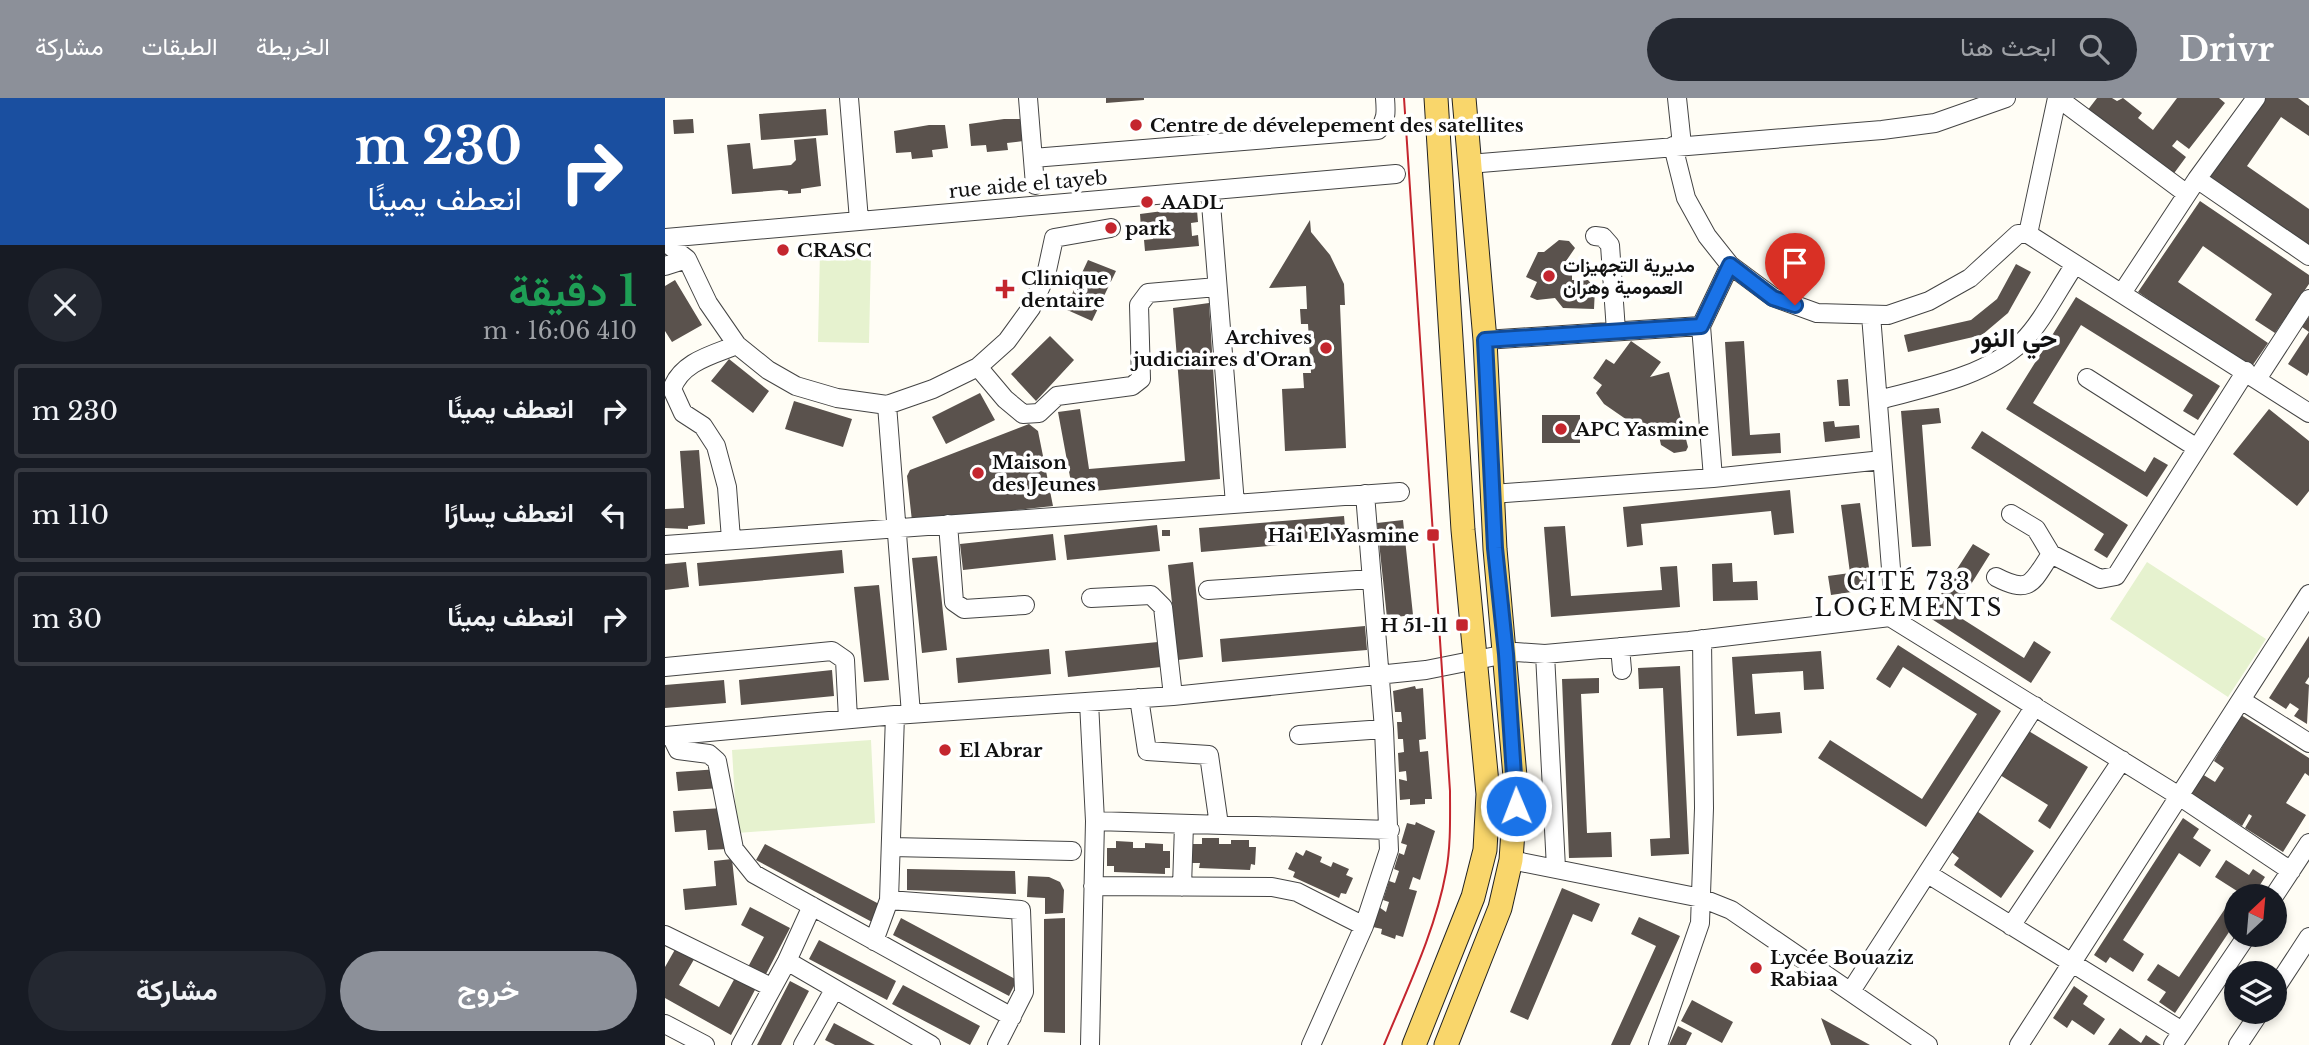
<!DOCTYPE html>
<html lang="ar">
<meta charset="utf-8">
<style>
:root{--surface:#171b24;--page:#242831;--text:#f1f3f6;--muted:#9ea1a6;--line:#363941;--accent:#8c9099}
body{margin:0;font-family:"Libre Baskerville",Vazirmatn,serif;background:var(--page);color:var(--text);direction:rtl;height:100vh;display:flex;flex-direction:column;font-size:26px;white-space:nowrap}
*{box-sizing:border-box;margin:0}
p{font-size:23px;color:var(--muted)}
.icon{flex:none;width:38px;height:38px;fill:none;stroke:currentColor;stroke-width:2;stroke-linecap:round;stroke-linejoin:round}
.map{position:relative;flex:1;overflow:hidden;direction:ltr}
.sheet{display:flex;flex-direction:column;background:var(--surface);width:665px}
.sheet>*{flex:none}
.hud{background:#1a4fa0;color:#fff;overflow:hidden}
.needle{width:46px;rotate:26deg}
.fabs{position:absolute;left:1559px;top:786px;display:grid;gap:14px}
.fabs a{display:grid;place-items:center;width:63px;height:63px;border-radius:50%;background:var(--surface);box-shadow:0 4px 10px #0003;font-size:35px}
.pin{position:absolute;display:grid;place-items:center;width:60px;height:60px;color:#fff;margin:-72px -30px;border-radius:50% 50% 50% 0;rotate:-45deg;box-shadow:0 0 7px #0007}
.pin .icon{rotate:45deg}
.me{position:absolute;width:77px;margin:-38px;rotate:359deg;stroke-linejoin:round;filter:drop-shadow(0 0 5px #0008)}
.turn{display:flex;align-items:center;gap:24px;height:147px;padding:0 28px;font-size:32px}
.turn .icon{width:91px;height:91px;stroke-width:2.5}
.turn b{display:block;font-size:49px;line-height:60px}
.round{display:grid;place-items:center;flex:none;width:74px;height:74px;border-radius:37px;background:var(--page)}
.summary{display:flex;align-items:center;justify-content:space-between;height:119px;padding:0 28px}
h1{font-size:42px;font-weight:700;line-height:52px;color:#1e9e55}
.action{display:flex;gap:14px;margin-top:auto;padding:14px 28px}
.action a{flex:1;height:80px;border-radius:42px;background:var(--accent);color:#fff;font-size:28px;font-weight:700;line-height:80px;text-align:center}
.action a+a{background:var(--page);color:var(--text)}
ul{padding:0;list-style:none}
li{display:flex;align-items:center;gap:21px;height:94px;margin:0 14px 10px;padding:0 14px;border:4px solid var(--line);border-radius:7px}
li div{flex:1}
li b{display:block;font-size:26px}
li em{font-style:normal}
header{display:flex;align-items:center;gap:42px;box-sizing:border-box;height:98px;padding:0 35px;background:var(--accent);color:#fff}
header strong{font-size:33px}
nav{display:flex;gap:38px;margin-inline-start:auto;font-size:24px}
.search{width:490px;height:63px;background:var(--page);display:flex;align-items:center;gap:18px;box-sizing:border-box;padding:0 24px;border-radius:38px;color:var(--muted);font-size:26px}
main{display:flex;flex:1;min-height:0}
.map>svg:first-child{display:block}
.pitch{fill:#e6f2cf}
.building{fill:#5a524d}
.lines{fill:none;stroke-linecap:round;stroke-linejoin:round}
.minor-casing{stroke:#444;stroke-width:20}
.major-casing{stroke:#222;stroke-width:25}
.minor{stroke:#fff;stroke-width:18}
.major{stroke:#f9d66b;stroke-width:23}
.tram{stroke:#c4262e;stroke-width:2}
.route-casing{stroke:#114b97;stroke-width:18}
.route{stroke:#1a73e8;stroke-width:12}
.poi-dot{fill:#c4262e;stroke:#fff;stroke-width:2.5}
.labels{text-anchor:middle;stroke-width:7;stroke-linejoin:round;paint-order:stroke}
.poi-label{font-size:19px;font-weight:bold;fill:#111;stroke:#fff;text-anchor:start}
.street-label{font-size:19px;fill:#111;stroke:#fff}
.quarter-label{font-size:23px;letter-spacing:2px;fill:#111;stroke:#fff}
.district-label{font-size:26px;font-weight:bold;fill:#111;stroke:#fff}
</style>
<header>
<strong>Drivr</strong>
<div class="search"><svg class="icon" aria-label="search" viewBox="0 0 24 24"><circle cx="10" cy="10" r="6"/><path d="M15 15l6 6"/></svg>ابحث هنا</div>
<nav><a>الخريطة</a><a>الطبقات</a><a>مشاركة</a></nav>
</header>
<main>
<div class="map">
<svg width="1644" height="947" viewBox="0 0 1644 947">
<rect width="100%" height="100%" fill="#fffdf5"/>
<path class="pitch" d="M 155,153 L 206,154 L 204,245 L 153,244 Z
M 1482,464 L 1601,541 L 1563,599 L 1445,521 Z
M 206,642 L 210,725 L 72,735 L 67,652 Z"/>
<path class="building" d="M 441,0 L 479,0 L 479,2 L 441,5 Z
M 1432,0 L 1447,0 L 1452,3 L 1458,0 L 1477,15 L 1473,20 L 1488,32 L 1512,0 L 1554,0 L 1560,5 L 1524,51 L 1512,42 L 1507,48 L 1521,59 L 1507,78 L 1422,13 Z
M 1595,0 L 1633,0 L 1644,8 L 1644,38 L 1616,19 L 1582,68 L 1644,111 L 1644,148 L 1542,77 Z
M 161,11 L 163,37 L 96,42 L 94,16 Z
M 28,21 L 29,35 L 9,36 L 8,22 Z
M 339,21 L 355,21 L 358,43 L 342,45 L 343,52 L 322,54 L 321,47 L 306,48 L 304,26 Z
M 264,27 L 280,27 L 283,50 L 267,52 L 268,59 L 247,61 L 246,54 L 231,55 L 229,33 Z
M 151,40 L 156,88 L 136,91 L 136,95 L 123,96 L 123,93 L 116,92 L 67,96 L 62,47 L 85,45 L 88,71 L 126,67 L 131,62 L 129,42 Z
M 1535,103 L 1644,177 L 1644,186 L 1610,235 L 1590,222 L 1607,196 L 1538,148 L 1513,184 L 1603,245 L 1585,271 L 1473,194 Z
M 513,111 L 513,113 L 532,112 L 533,124 L 526,125 L 527,138 L 533,137 L 534,148 L 480,153 L 479,142 L 488,141 L 487,129 L 476,130 L 475,116 Z
M 645,122 L 646,134 L 665,157 L 679,186 L 680,207 L 675,207 L 681,350 L 620,353 L 617,291 L 639,290 L 638,275 L 646,275 L 643,226 L 636,226 L 635,211 L 642,211 L 641,188 L 604,190 Z
M 894,142 L 904,143 L 910,150 L 899,166 L 907,177 L 907,182 L 923,182 L 930,190 L 929,211 L 898,210 L 890,200 L 872,202 L 865,199 L 872,184 L 861,179 L 873,154 L 879,154 Z
M 423,162 L 451,173 L 427,223 L 400,211 Z
M 1351,166 L 1366,174 L 1343,215 L 1317,237 L 1243,254 L 1239,237 L 1306,222 L 1332,201 Z
M 10,182 L 37,227 L 7,244 L 0,233 L 0,188 Z
M 1411,199 L 1555,288 L 1533,322 L 1518,313 L 1528,297 L 1416,227 L 1368,305 L 1480,374 L 1489,359 L 1503,367 L 1482,399 L 1341,311 Z
M 544,205 L 555,381 L 408,395 L 393,314 L 415,311 L 424,371 L 520,363 L 508,210 Z
M 1644,219 L 1644,234 L 1637,229 Z
M 1644,234 L 1644,274 L 1642,278 L 1623,266 Z
M 385,238 L 409,262 L 371,303 L 346,276 Z
M 966,243 L 996,264 L 985,279 L 1004,274 L 1023,349 L 1021,353 L 1009,355 L 996,347 L 994,338 L 984,331 L 978,333 L 939,306 L 931,295 L 937,287 L 928,280 L 941,261 L 949,266 Z
M 1079,243 L 1085,337 L 1115,335 L 1116,355 L 1067,358 L 1060,244 Z
M 64,261 L 104,293 L 88,315 L 46,283 Z
M 1183,281 L 1185,308 L 1174,308 L 1172,282 Z
M 315,295 L 330,322 L 281,346 L 267,319 Z
M 129,303 L 187,321 L 178,349 L 120,331 Z
M 1274,310 L 1276,325 L 1257,327 L 1266,448 L 1247,449 L 1236,313 Z
M 1604,311 L 1644,343 L 1644,393 L 1632,408 L 1568,356 Z
M 877,317 L 915,317 L 915,345 L 877,345 Z
M 1169,323 L 1170,329 L 1194,327 L 1195,340 L 1160,344 L 1158,324 Z
M 364,326 L 373,333 L 388,408 L 247,423 L 242,378 L 245,372 Z
M 1317,333 L 1463,427 L 1442,460 L 1429,452 L 1439,436 L 1306,350 Z
M 34,352 L 40,426 L 23,428 L 23,431 L 0,430 L 0,411 L 19,410 L 15,353 Z
M 1125,392 L 1129,435 L 1109,437 L 1106,413 L 976,426 L 978,447 L 962,449 L 958,409 Z
M 1195,405 L 1207,491 L 1166,497 L 1163,478 L 1185,475 L 1176,407 Z
M 679,418 L 681,441 L 536,454 L 534,430 Z
M 738,422 L 748,517 L 722,520 L 712,425 Z
M 492,427 L 495,453 L 402,462 L 399,437 Z
M 900,428 L 906,498 L 997,492 L 995,469 L 1012,468 L 1015,509 L 886,519 L 879,429 Z
M 497,432 L 505,432 L 505,438 L 497,438 Z
M 388,436 L 391,462 L 298,472 L 295,446 Z
M 1308,446 L 1325,456 L 1288,515 L 1359,560 L 1369,543 L 1386,554 L 1366,585 L 1262,518 Z
M 177,452 L 179,475 L 34,488 L 32,465 Z
M 272,458 L 282,552 L 257,555 L 247,460 Z
M 21,464 L 24,489 L 0,492 L 0,466 Z
M 528,464 L 538,559 L 513,562 L 503,467 Z
M 1067,465 L 1068,484 L 1092,483 L 1093,502 L 1048,503 L 1047,466 Z
M 214,487 L 224,582 L 199,584 L 189,489 Z
M 700,528 L 702,552 L 557,564 L 555,541 Z
M 1644,538 L 1644,579 L 1640,585 L 1644,587 L 1642,626 L 1629,618 L 1634,611 L 1625,605 L 1621,611 L 1604,600 Z
M 493,544 L 496,569 L 403,579 L 400,553 Z
M 1233,547 L 1336,613 L 1261,729 L 1153,660 L 1165,642 L 1257,701 L 1312,616 L 1238,569 L 1225,590 L 1211,581 Z
M 384,551 L 386,576 L 293,585 L 291,560 Z
M 1156,553 L 1159,591 L 1139,592 L 1138,573 L 1087,576 L 1090,616 L 1115,614 L 1117,635 L 1072,638 L 1067,559 Z
M 1015,568 L 1024,756 L 986,758 L 985,741 L 1005,740 L 998,590 L 974,591 L 973,570 Z
M 167,572 L 169,598 L 76,607 L 74,582 Z
M 934,580 L 934,595 L 916,596 L 922,735 L 946,734 L 947,759 L 904,760 L 897,581 Z
M 59,582 L 61,605 L 0,610 L 0,587 Z
M 750,588 L 751,591 L 758,590 L 761,641 L 754,642 L 755,654 L 763,653 L 767,701 L 760,701 L 760,706 L 745,707 L 745,701 L 735,702 L 734,681 L 742,683 L 741,673 L 734,674 L 733,655 L 739,654 L 738,641 L 733,641 L 732,624 L 737,624 L 736,614 L 730,614 L 728,593 Z
M 1576,617 L 1644,660 L 1644,678 L 1640,675 L 1621,705 L 1641,717 L 1618,754 L 1580,730 L 1587,718 L 1584,716 L 1577,728 L 1525,695 L 1537,676 L 1550,684 L 1559,670 L 1549,663 Z
M 1354,627 L 1423,669 L 1385,731 L 1373,723 L 1383,707 L 1327,672 Z
M 54,671 L 55,690 L 13,693 L 11,674 Z
M 58,710 L 62,751 L 43,752 L 41,732 L 10,734 L 8,713 Z
M 1309,711 L 1369,753 L 1336,800 L 1289,767 L 1294,760 L 1285,753 Z
M 1518,720 L 1534,731 L 1528,740 L 1546,752 L 1535,769 L 1514,755 L 1458,842 L 1479,856 L 1468,874 L 1445,859 L 1441,865 L 1429,857 Z
M 751,724 L 770,733 L 755,782 L 748,779 L 744,791 L 752,793 L 738,839 L 731,837 L 730,841 L 716,836 L 717,831 L 708,829 L 714,809 L 721,814 L 724,804 L 718,802 L 724,783 L 730,785 L 734,773 L 729,771 L 734,755 L 739,757 L 742,747 L 736,745 L 742,725 L 750,727 Z
M 537,740 L 554,740 L 554,746 L 566,746 L 566,742 L 584,742 L 584,749 L 591,749 L 590,767 L 586,766 L 585,772 L 534,770 L 535,765 L 527,765 L 528,746 L 537,746 Z
M 451,743 L 468,744 L 468,750 L 480,750 L 480,745 L 498,746 L 498,753 L 505,753 L 505,770 L 500,770 L 500,776 L 449,774 L 449,768 L 442,768 L 442,750 L 451,750 Z
M 100,746 L 216,807 L 207,824 L 91,762 Z
M 641,752 L 657,759 L 655,764 L 666,769 L 668,764 L 684,771 L 681,777 L 688,780 L 681,796 L 676,795 L 674,800 L 628,779 L 630,774 L 623,771 L 631,754 L 638,758 Z
M 67,761 L 72,807 L 20,812 L 18,791 L 51,788 L 49,763 Z
M 1561,762 L 1584,777 L 1588,771 L 1600,779 L 1588,798 L 1572,798 L 1572,822 L 1510,915 L 1494,904 L 1501,894 L 1482,882 L 1493,866 L 1514,879 L 1572,793 L 1550,779 Z
M 242,771 L 350,773 L 351,796 L 242,792 Z
M 363,778 L 384,779 L 395,784 L 399,792 L 398,815 L 380,816 L 380,800 L 362,799 Z
M 897,790 L 935,806 L 927,824 L 908,816 L 863,922 L 845,914 Z
M 85,809 L 125,830 L 100,878 L 83,869 L 99,839 L 76,827 Z
M 974,819 L 1015,838 L 965,947 L 946,947 L 991,848 L 966,836 Z
M 236,820 L 352,882 L 344,898 L 228,837 Z
M 400,820 L 400,935 L 379,934 L 379,821 Z
M 154,842 L 231,883 L 222,902 L 144,861 Z
M 12,848 L 31,858 L 14,887 L 54,909 L 71,878 L 91,890 L 66,937 L 0,900 L 0,869 Z
M 125,883 L 144,893 L 116,947 L 92,947 Z
M 238,887 L 315,928 L 305,947 L 227,906 Z
M 1409,888 L 1423,898 L 1418,906 L 1440,921 L 1429,937 L 1407,922 L 1402,930 L 1388,920 Z
M 1027,902 L 1068,924 L 1057,945 L 1016,923 Z
M 1156,920 L 1205,947 L 1166,947 Z
M 169,925 L 210,947 L 170,947 L 160,942 Z
M 1013,928 L 1027,935 L 1021,947 L 1004,947 Z
M 1455,930 L 1476,945 L 1481,937 L 1496,947 L 1443,947 Z"/>
<g class="lines">
<defs>
<path id="minor" d="M 184,0 L 194,122
M 363,0 L 370,87
M 1012,0 L 1017,47
M 1393,0 L 1522,96
M 1008,48 L 1021,100 L 1042,138 L 1065,167 L 1108,199 L 1152,215 L 1223,217 L 1264,203 L 1305,180 L 1353,136 L 1363,136 L 1644,315
M 368,60 L 713,32 C 722,22 721,13 720,0
M 804,66 L 1217,32 L 1270,25 L 1341,0
M 1532,81 L 1644,158
M 545,93 L 570,406
M 1363,136 L 1392,0
M 930,138 L 938,139 L 945,147 L 951,233
M 0,140 L 731,76
M 0,144 L 22,161 L 43,205 L 72,247 L 103,272 L 131,288 L 172,300 L 222,307 L 268,291 L 313,269 L 342,243 L 366,210 L 381,177 L 389,140 L 446,130
M 0,168 L 22,161
M 1457,195 L 1532,81 L 1591,0
M 1206,217 L 1228,496 L 1225,519
M 820,242 L 1036,228
M 313,269 L 340,301 L 358,316 L 374,315 L 392,298 L 467,288 L 476,281 L 474,207 L 483,195 L 552,189
M 1422,280 L 1532,350
M 1592,281 L 1644,201
M 1214,302 C 1262,289 1319,279 1357,244 C 1376,226 1394,190 1409,168
M 222,307 L 246,616
M 1048,380 L 1036,228 L 1065,167
M 827,396 L 1048,380 L 1217,362
M 1346,416 L 1371,431 L 1386,456
M 283,426 L 289,504 L 299,511 L 360,507
M 66,441 L 62,389 L 51,348 L 38,328 L 18,315 L 7,291 C 16,264 47,257 72,247
M 0,447 L 735,394
M 1331,479 C 1366,497 1367,484 1386,456 L 1435,481 L 1451,478 L 1581,273
M 543,492 L 707,481
M 426,500 L 486,497 L 498,509 L 508,598
M 955,549 L 957,572
M 880,556 L 891,770
M 0,569 L 167,553 L 180,562 L 183,621
M 474,600 L 482,653 L 544,657 L 554,727
M 1576,602 L 1644,645
M 424,604 L 430,723 L 425,947
M 634,637 L 719,631
M 0,638 L 230,617 L 508,598 L 761,572 L 851,554 L 880,556 L 1024,543 L 1225,519 L 1514,698 L 1626,773
M 6,638 L 13,652 L 44,656 L 52,663 L 69,751 L 89,776 L 347,919
M 430,723 L 725,732
M 226,749 L 407,753
M 846,762 L 1036,800 L 1066,812 L 1263,947
M 1263,776 L 1517,933
M 428,788 L 607,789 L 632,794 L 699,828
M 517,789 L 519,726
M 1609,798 L 1644,745
M 224,802 L 356,812 L 359,894 L 332,947
M 1346,828 L 1457,662
M 0,837 L 106,889
M 209,843 L 224,802 L 230,617
M 122,863 L 266,947
M 1610,891 L 1644,839
M 1186,893 L 1370,608
M 0,926 L 40,947
M 76,947 L 122,863 L 147,808
M 138,947 L 169,892
M 646,947 L 699,828 L 724,752 L 719,631 L 700,396
M 993,947 L 1035,825 L 1039,710 L 1037,541
M 1354,947 L 1644,496
M 1508,947 L 1583,836
M 1573,947 L 1595,914"/>
<path id="major" d="M 749,947 L 808,799 L 820,752 L 823,696 L 798,432 L 771,0
M 781,947 L 835,810 L 846,762 L 851,690 L 830,451 L 820,242 L 799,0"/>
</defs>
<use href="#minor" class="minor-casing"/>
<use href="#major" class="major-casing"/>
<use href="#minor" class="minor"/>
<use href="#major" class="major"/>
<path class="tram" d="M 719,947 C 742,891 770,834 781,774 C 786,747 785,719 785,693 L 739,0"/>
</g>
<g class="lines">
<defs>
<path id="route" d="M 851,708 L 841,556 L 830,450 L 820,242 L 1036,228 L 1065,167 L 1108,200 L 1130,207"/>
</defs>
<use href="#route" class="route-casing"/>
<use href="#route" class="route"/>
</g>
<g class="poi-dot">
<circle cx="471" cy="27" r="7"/>
<circle cx="482" cy="104" r="7"/>
<circle cx="446" cy="130" r="7"/>
<circle cx="118" cy="152" r="7"/>
<circle cx="884" cy="178" r="7"/>
<path d="M336.5 180.5h7v7h7v7h-7v7h-7v-7h-7v-7h7z"/>
<circle cx="661" cy="250" r="7"/>
<circle cx="896" cy="331" r="7"/>
<circle cx="313" cy="375" r="7"/>
<rect x="761" y="430" width="14" height="14" rx="3.5"/>
<rect x="790" y="520" width="14" height="14" rx="3.5"/>
<circle cx="280" cy="652" r="7"/>
<circle cx="1091" cy="870" r="7"/>
</g>
<g class="labels">
<g class="poi-label">
<text x="485" y="34">Centre de dévelepement des satellites</text>
<text x="496" y="111">AADL</text>
<text x="460" y="137">park</text>
<text x="132" y="159">CRASC</text>
<text x="898" y="174">مديرية التجهيزات<tspan x="898" dy="22">العمومية وهران</tspan></text>
<text x="356" y="187">Clinique<tspan x="356" dy="22">dentaire</tspan></text>
<text x="647" y="246" text-anchor="end">Archives<tspan x="647" dy="22">judiciaires d'Oran</tspan></text>
<text x="910" y="338">APC Yasmine</text>
<text x="327" y="371">Maison<tspan x="327" dy="22">des Jeunes</tspan></text>
<text x="754" y="444" text-anchor="end">Hai El Yasmine</text>
<text x="783" y="534" text-anchor="end">H 51-11</text>
<text x="294" y="659">El Abrar</text>
<text x="1105" y="866">Lycée Bouaziz<tspan x="1105" dy="22">Rabiaa</tspan></text>
</g>
<g class="street-label">
<text transform="translate(363 86) rotate(-5)" y="7">rue aide el tayeb</text>
</g>
<g class="quarter-label">
<text x="1244" y="492">CITÉ 733<tspan x="1244" dy="26">LOGEMENTS</tspan></text>
</g>
<g class="district-label">
<text x="1349" y="249">حي النور</text>
</g>
</g>
</svg>
<div class="fabs">
<a><svg class="needle" viewBox="-14 -14 28 28"><path d="M0-13l5 13h-10z" fill="#e53935"/><path d="M0 13l5-13h-10z" fill="#9ea1a6"/></svg></a>
<a><svg class="icon" aria-label="layers" viewBox="0 0 24 24"><path d="M12 4l9 5-9 5-9-5zM3 14l9 5 9-5"/></svg></a>
</div>
<div class="pin" style="left:1130px;top:207px;background:#d93025"><svg class="icon" aria-label="arrive" viewBox="0 0 24 24"><path d="M6 21V4h12l-3 4 3 4H6"/></svg></div>
<svg class="me" style="left:851px;top:708px" viewBox="-20 -20 40 40"><circle r="17" fill="#1a73e8" stroke="#fff" stroke-width="3"/><path d="M0-11L8 9 0 5-8 9z" fill="#fff"/></svg>
</div>
<section class="sheet">
<div class="hud">
<div class="turn"><svg class="icon" aria-label="right" viewBox="0 0 24 24"><path d="M7 20v-9h11M14 6l5 5-5 5"/></svg><div><b>230 m</b>انعطف يمينًا</div></div>
</div>
<div class="summary"><div><h1>1 دقيقة</h1><p>410 m · 16:06</p></div><a class="round"><svg class="icon" aria-label="close" viewBox="0 0 24 24"><path d="M6 6l12 12M18 6L6 18"/></svg></a></div>
<ul>
<li><svg class="icon" aria-label="right" viewBox="0 0 24 24"><path d="M7 20v-9h11M14 6l5 5-5 5"/></svg><div><b>انعطف يمينًا</b></div><em>230 m</em></li>
<li><svg class="icon" aria-label="left" viewBox="0 0 24 24"><path d="M17 20v-9H6M10 6l-5 5 5 5"/></svg><div><b>انعطف يسارًا</b></div><em>110 m</em></li>
<li><svg class="icon" aria-label="right" viewBox="0 0 24 24"><path d="M7 20v-9h11M14 6l5 5-5 5"/></svg><div><b>انعطف يمينًا</b></div><em>30 m</em></li>
</ul>
<div class="action"><a>خروج</a><a>مشاركة</a></div>
</section>
</main>
